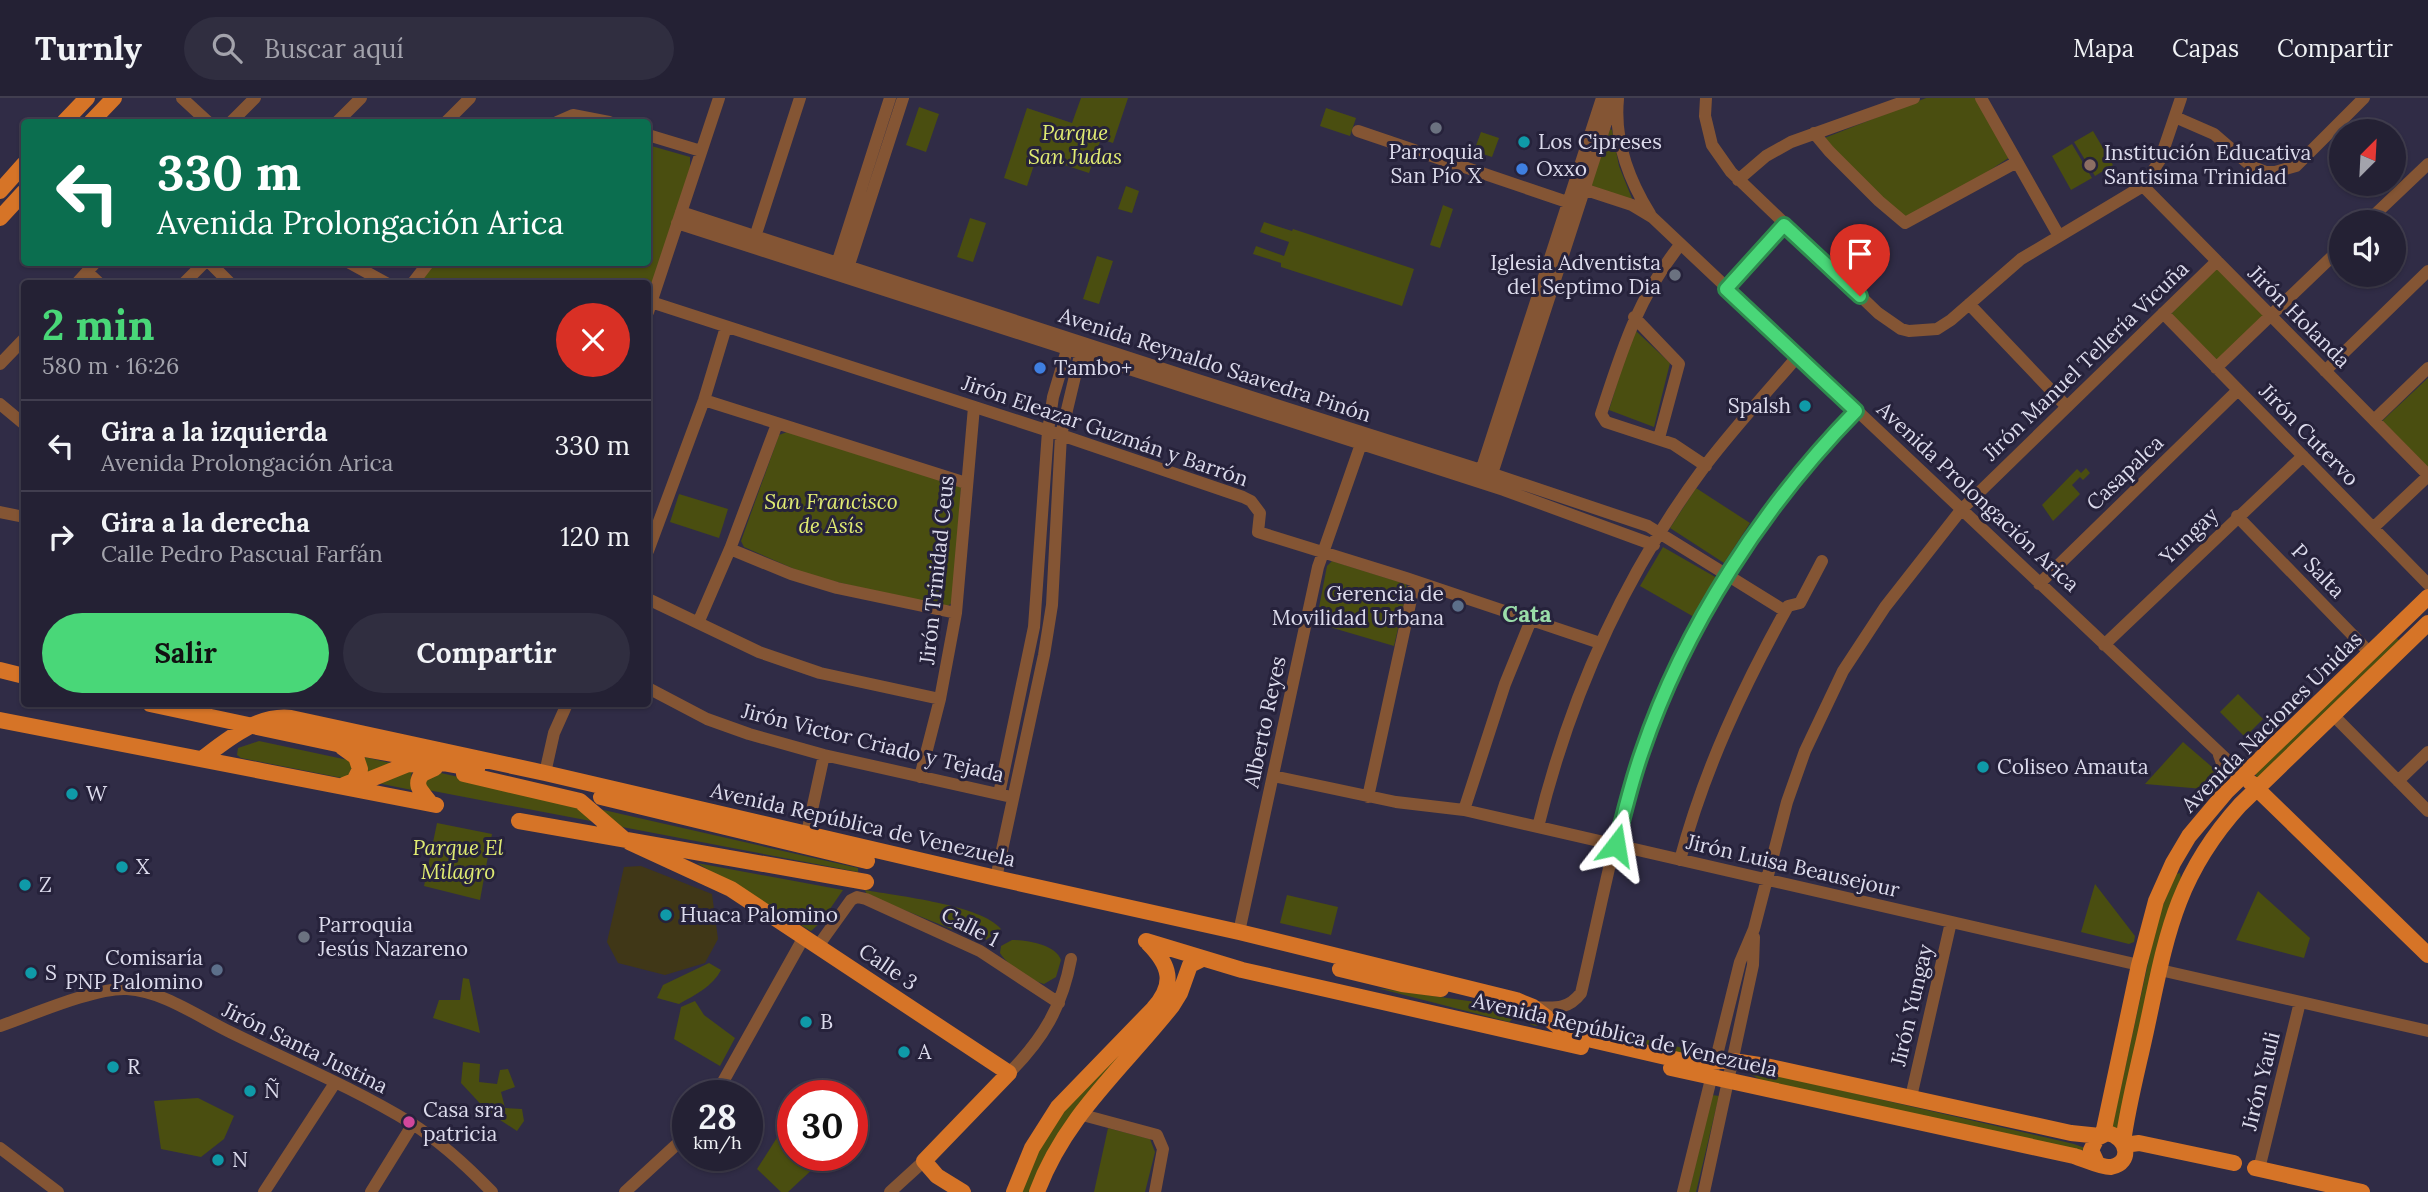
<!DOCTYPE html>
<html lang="es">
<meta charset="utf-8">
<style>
:root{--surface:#242134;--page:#302e40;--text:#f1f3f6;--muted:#a3a3ac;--line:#413e4f;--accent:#49d778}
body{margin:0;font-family:Lora,serif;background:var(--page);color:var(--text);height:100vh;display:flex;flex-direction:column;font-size:26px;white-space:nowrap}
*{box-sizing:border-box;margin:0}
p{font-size:23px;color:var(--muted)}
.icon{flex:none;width:38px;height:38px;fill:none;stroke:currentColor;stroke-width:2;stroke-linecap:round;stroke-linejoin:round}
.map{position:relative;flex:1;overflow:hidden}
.side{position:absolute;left:21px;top:182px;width:630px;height:427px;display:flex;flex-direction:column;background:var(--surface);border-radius:7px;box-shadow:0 2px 5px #0004,0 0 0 2px var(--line)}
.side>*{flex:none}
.top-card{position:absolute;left:21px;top:21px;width:630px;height:147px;border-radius:7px;box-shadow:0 2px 5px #0004,0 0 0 2px var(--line);background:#0b6e4f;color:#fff;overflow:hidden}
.needle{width:46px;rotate:24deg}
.buttons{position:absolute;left:2329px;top:21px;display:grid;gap:14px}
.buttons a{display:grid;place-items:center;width:77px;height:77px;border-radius:50%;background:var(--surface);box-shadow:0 2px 5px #0004,0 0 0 2px var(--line);font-size:35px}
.speed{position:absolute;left:672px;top:982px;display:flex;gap:14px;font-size:35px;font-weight:700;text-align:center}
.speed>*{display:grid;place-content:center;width:91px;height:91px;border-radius:50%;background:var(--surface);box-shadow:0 2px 5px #0004,0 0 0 2px var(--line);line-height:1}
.speed small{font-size:18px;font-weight:400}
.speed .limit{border:10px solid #d22;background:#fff;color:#111}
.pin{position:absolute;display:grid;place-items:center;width:60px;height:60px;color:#fff;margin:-72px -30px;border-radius:50% 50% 50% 0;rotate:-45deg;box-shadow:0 0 7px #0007}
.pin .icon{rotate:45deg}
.me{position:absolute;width:77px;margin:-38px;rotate:14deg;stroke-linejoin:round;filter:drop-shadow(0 0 5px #0008)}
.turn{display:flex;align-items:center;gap:24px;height:147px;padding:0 21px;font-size:32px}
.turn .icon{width:91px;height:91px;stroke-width:2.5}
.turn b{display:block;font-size:49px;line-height:60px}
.round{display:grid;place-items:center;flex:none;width:74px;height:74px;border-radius:37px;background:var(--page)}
.head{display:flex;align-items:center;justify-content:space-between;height:119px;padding:0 21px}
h1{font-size:42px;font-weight:800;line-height:52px;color:var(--accent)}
.action{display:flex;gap:14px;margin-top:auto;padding:14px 21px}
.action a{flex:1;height:80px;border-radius:42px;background:var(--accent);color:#111;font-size:28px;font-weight:800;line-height:80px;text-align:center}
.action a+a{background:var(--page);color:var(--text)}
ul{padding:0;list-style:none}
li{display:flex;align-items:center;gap:21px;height:91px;padding:0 21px;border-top:2px solid var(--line)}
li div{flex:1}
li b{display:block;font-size:26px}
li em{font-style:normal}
header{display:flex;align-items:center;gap:42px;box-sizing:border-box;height:98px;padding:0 35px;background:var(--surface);border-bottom:2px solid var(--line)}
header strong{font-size:33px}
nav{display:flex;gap:38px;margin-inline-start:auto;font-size:24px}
.search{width:490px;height:63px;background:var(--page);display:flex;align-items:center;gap:18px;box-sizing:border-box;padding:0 24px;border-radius:38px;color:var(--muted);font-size:26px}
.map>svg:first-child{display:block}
.green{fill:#4a4e10}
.sand{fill:#403717}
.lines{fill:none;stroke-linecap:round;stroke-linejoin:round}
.minor{stroke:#845534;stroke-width:12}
.major{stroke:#d67427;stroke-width:16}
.route-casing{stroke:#2f8c4e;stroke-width:18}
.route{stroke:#49d778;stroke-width:12}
.worship-dot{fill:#6b7280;stroke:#26223b;stroke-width:2.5}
.culture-dot{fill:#0f9aa8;stroke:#26223b;stroke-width:2.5}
.education-dot{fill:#8d6e63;stroke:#26223b;stroke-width:2.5}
.shop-dot{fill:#3f7fe0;stroke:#26223b;stroke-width:2.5}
.service-dot{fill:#5c6f8a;stroke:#26223b;stroke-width:2.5}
.hotel-dot{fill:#d1479c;stroke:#26223b;stroke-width:2.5}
.labels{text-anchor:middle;stroke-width:6;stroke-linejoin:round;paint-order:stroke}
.park-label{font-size:21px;font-style:italic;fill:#e0eb72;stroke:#26223b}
.poi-label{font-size:21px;fill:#dcdbec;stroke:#26223b;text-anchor:start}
.street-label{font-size:21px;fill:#dcdbec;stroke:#26223b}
.neighbourhood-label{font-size:23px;font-weight:bold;fill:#9adda9;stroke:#26223b}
</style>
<header>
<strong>Turnly</strong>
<div class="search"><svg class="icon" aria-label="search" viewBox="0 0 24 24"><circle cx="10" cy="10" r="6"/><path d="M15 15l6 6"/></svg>Buscar aquí</div>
<nav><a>Mapa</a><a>Capas</a><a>Compartir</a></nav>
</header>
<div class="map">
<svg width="2428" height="1094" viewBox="0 0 2428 1094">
<rect width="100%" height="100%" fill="#302c46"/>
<path class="green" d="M 1081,0 L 1128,0 L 1113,45 L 1101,41 L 1089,75 L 1037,58 L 1027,88 L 1004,80 L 1027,10 L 1072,25 Z
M 1926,0 L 1976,0 L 2010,59 L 1960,92 L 1906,122 L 1822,41 Z
M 919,9 L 939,16 L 926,54 L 906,47 Z
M 1326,10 L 1356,20 L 1350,38 L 1320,28 Z
M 1610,31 L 1612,32 L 1619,68 L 1633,103 L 1590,87 Z
M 2093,33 L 2113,67 L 2095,78 L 2074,44 Z
M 1481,34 L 1499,40 L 1492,59 L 1474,53 Z
M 2072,46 L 2092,80 L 2071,92 L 2052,58 Z
M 648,47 L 690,59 L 690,73 L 648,198 L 648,186 L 415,186 L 432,165 L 648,164 Z
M 1126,88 L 1139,93 L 1132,115 L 1118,111 Z
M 1443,107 L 1453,111 L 1440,150 L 1430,147 Z
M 970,120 L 986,125 L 973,164 L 957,159 Z
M 1264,124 L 1292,133 L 1293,131 L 1414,171 L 1402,208 L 1281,169 L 1281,165 L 1253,156 L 1256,148 L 1284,158 L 1289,144 L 1260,134 Z
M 1097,158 L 1113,163 L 1099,206 L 1083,201 Z
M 2218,166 L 2269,218 L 2221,266 L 2171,216 Z
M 1633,233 L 1636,233 L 1670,265 L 1654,329 L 1609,312 Z
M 2428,280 L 2428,372 L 2381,324 Z
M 787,334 L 961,389 L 953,504 L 945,510 L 808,477 L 744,449 L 741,443 L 779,337 Z
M 2086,370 L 2090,375 L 2083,382 L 2080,379 L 2072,387 L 2080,396 L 2053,423 L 2042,407 L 2077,371 L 2081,375 Z
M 1696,390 L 1750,425 L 1724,465 L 1670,430 Z
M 679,396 L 728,411 L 719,440 L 670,424 Z
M 1663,449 L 1717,480 L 1694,519 L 1640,488 Z
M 1332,463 L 1406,486 L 1407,492 L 1394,548 L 1316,525 L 1327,468 Z
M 2397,540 L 2399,543 L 2261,682 L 2256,680 L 2256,675 Z
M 2238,596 L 2263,621 L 2245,639 L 2220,614 Z
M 259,643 L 348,662 L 353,667 L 347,681 L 241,660 L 237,657 L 238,650 Z
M 2183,644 L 2219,675 L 2215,692 L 2145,686 Z
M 364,659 L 413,670 L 411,678 L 412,692 L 362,682 Z
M 441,675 L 858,770 L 858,774 L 428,692 L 425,688 L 426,682 Z
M 437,725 L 492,736 L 480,802 L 424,788 Z
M 697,765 L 843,792 L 821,824 L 811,833 Z
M 2180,775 L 2181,781 L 2119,1027 L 2117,1031 L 2112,1030 L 2158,819 L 2176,776 Z
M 2095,786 L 2135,838 L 2134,844 L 2129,846 L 2081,834 Z
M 865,792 C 897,798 982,807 1001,831 L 986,842 L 976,841 L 867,797 Z
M 2258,793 L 2310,840 L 2304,860 L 2236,842 Z
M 1287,797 L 1338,809 L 1331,837 L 1280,825 Z
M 1012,842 C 1027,842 1056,847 1061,862 L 1056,879 L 1044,886 C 1030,882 1008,868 1000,855 L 1001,848 Z
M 709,865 L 721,872 C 713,888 695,897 679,906 L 657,900 L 663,887 Z
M 463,880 L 469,881 L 480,935 L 433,920 L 439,902 L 460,902 Z
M 1377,890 L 1511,909 L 1516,914 L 1516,918 L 1509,924 Z
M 695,903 L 704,917 L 735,940 L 720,968 L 674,941 L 681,909 Z
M 1532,916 L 1679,949 L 1692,953 L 1691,957 L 1548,926 L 1535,928 L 1530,926 Z
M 1150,922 L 1033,1094 L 1018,1094 L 1046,1033 L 1063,1009 Z
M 463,964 L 480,966 L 479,984 L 497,986 L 500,972 L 508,971 L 515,989 L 501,994 L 505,1010 L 522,1011 L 524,1023 L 517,1033 L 488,1014 L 461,985 Z
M 1762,974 L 2074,1046 L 2085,1050 L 2081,1053 L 1765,984 L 1750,976 Z
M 1712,997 L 1719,998 L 1696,1094 L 1689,1094 Z
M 198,1000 L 234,1018 L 224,1041 L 201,1059 L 161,1051 L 154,1003 Z
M 785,1027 L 793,1027 L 793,1057 L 805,1057 L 817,1067 L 788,1094 L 781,1094 L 757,1071 Z
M 1108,1030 L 1150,1041 L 1155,1054 L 1145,1094 L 1094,1094 Z"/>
<path class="sand" d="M 641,768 L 712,796 L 718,841 L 705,865 L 665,877 L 618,865 L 607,844 L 624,769 Z"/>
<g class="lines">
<path class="minor" d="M 182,0 L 208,24
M 1706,0 L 1705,18 L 1712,47 L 1731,74 L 1878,215 L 1901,231 L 1909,233 L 1937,231 L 1951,222 L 2021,161 L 2143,88 L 2160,62 L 2181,0
M 1981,0 L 2059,138
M 1618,1 C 1614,42 1629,82 1650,116
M 2175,19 L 2214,36 L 2251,68 L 2266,74 L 2275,74 L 2296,68 L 2364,0
M 231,24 L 255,0
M 337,24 L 361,0
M 446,24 L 470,0
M 557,24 L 573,17 L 609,24
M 1358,33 L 1576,107
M 1814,35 L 1829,53 L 1879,103 L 1905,125 L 2017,64
M 648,37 L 701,53
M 1738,82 L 1766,58 L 1791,44 L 1914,0
M 1574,88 L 1632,107 L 1652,119 L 2243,677
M 2143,88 L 2428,377
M 681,114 L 1185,278 L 1481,372 L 1648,428 L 1785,513
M 2367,124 L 2428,66
M 677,125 L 1504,392 L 1654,447
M 755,139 L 800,0
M 1680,147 C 1637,201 1622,252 1601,316 L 1606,324 L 1673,346 L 1706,368
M 209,164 L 231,186
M 348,164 L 388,186
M 835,172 L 890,0
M 87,174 L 100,186
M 846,176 L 903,0
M 76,186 L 96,164
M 183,186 L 205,164
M 412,186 L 429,164
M 1726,191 L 1784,127
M 651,204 L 1061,337 L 1243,399 L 1251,403 L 1260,415 L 1258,434 L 1406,480 L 1600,545
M 1969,206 L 2067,309
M 648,214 L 719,0
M 2163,215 L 2428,486
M 1634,219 L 1679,266 L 1659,340
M 0,266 L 24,241
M 2216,270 L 2342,149
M 2325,273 L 2428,173
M 704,302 L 966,385
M 0,306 L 24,326
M 2374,322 L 2428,270
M 1479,379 L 1602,0
M 1490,382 L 1614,0
M 0,414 L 24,419
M 2237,418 L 2370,555
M 2373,430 L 2428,378
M 730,451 L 791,476 L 837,490 L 956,515
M 648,453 L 704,302 L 726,229
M 2039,486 L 2238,292
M 648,501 L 759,554 L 820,575 L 940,601
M 698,525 L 730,451 L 777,326
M 2104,547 L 2303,358
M 648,590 L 707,621 L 749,636 L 824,657 L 1007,698
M 2333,617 L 2428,713
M 2219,657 L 2226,676 L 2226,694
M 545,675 L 554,635 L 567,606
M 1273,678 L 1396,704 L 1464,712 L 2139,867
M 920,679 L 940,601 L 956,515 L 974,309
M 2398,683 L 2428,654
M 999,696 L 1034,529 L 1048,333 L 1053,299 L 1069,245
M 1368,699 L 1415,483
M 1464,712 L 1505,586 L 1531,522
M 1538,729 C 1570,598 1624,477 1705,368 C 1734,330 1767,294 1798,258
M 807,735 L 824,657
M 1680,762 C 1704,672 1743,589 1788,508 L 1800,505 L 1822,463
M 996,780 L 1044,557 L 1052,507 L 1061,337 L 1082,249
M 1239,834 L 1318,469 L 1361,346
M 818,848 L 851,802 L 857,799 L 866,801 L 980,853 L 1059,905
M 2160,872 L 2428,933
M 1533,909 C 1555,910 1568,912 1581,895 C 1600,814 1615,730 1642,652 C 1687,525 1764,409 1856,312
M 0,928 C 32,917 96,889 127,891 C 163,893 199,919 230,934 C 291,964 354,990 411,1025 C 441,1044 468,1069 492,1094
M 1009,975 C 1043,941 1062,909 1071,861
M 715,998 L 804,839
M 1911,999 L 1951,824
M 1079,1016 L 1157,1037 L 1163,1051 L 1155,1094
M 0,1050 L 58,1094
M 2259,1071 L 2300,904
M 264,1094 L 335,985
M 371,1094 L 413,1026
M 625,1094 L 688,1036
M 890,1094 L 924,1063
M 1683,1094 L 1740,864 L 1754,831 L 1787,704 L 1805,653 L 1843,573 L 1885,509 L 1961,412 L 2217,163
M 1704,1094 L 1753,867 L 1754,839"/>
<path class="major" d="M 64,24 L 87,0
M 91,24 L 114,0
M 0,93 L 24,66
M 0,120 L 24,94
M 0,572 L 24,578
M 150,606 L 337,646 L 477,671
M 0,622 L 436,707
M 342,649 L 356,659 L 360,671 L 354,683 L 344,687
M 203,660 C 228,641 258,616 291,620 L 545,675 L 996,780 L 1239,834 L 1516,902 L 1533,909 L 1563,932 L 1579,939 L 1683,963 L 1733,963 L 1766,968 L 2071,1035 L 2100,1038
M 464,676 L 580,703 L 624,741
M 2250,684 L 2428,857
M 351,689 L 408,666 L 422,667
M 601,699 L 867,763
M 431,706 C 424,695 412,689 422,676 L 435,670
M 519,723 L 866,784
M 629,744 L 731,791 L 1009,975 L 924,1063 L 937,1078 L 963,1094
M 1146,843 L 1242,872 L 1581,949
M 1340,871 L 1402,886 L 1441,891
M 1671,970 L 2074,1058 C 2084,1061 2103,1070 2111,1069 C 2133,1065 2128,1039 2107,1035 L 2097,1040 L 2091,1052 L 2097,1065
M 2103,1036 L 2139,867 L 2156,803 L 2173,765 L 2189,738 L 2226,694 L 2428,499
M 2123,1044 C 2128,1007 2138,970 2146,933 C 2166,841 2174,780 2240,707 L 2428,525
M 2124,1047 L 2139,1045 L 2234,1065
M 2255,1070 L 2362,1094
M 1014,1094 L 1032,1050 L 1058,1009 L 1153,911 C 1176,886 1170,867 1148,845
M 1037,1094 C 1065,1018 1123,970 1172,908 L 1180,895 L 1190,867 L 1202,861"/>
</g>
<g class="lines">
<defs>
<path id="route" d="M 1616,747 C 1624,716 1631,685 1642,654 C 1684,529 1764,407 1856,313 L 1726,191 L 1784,127 L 1860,198"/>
</defs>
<use href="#route" class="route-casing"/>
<use href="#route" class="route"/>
</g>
<g class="worship-dot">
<circle cx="1436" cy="30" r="7"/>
<circle cx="1675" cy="177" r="7"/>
<circle cx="304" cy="839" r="7"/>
</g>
<g class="culture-dot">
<circle cx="1524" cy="44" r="7"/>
<circle cx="1805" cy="308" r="7"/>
<circle cx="1983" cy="669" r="7"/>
<circle cx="72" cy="696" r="7"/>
<circle cx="122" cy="769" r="7"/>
<circle cx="25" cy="787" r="7"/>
<circle cx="666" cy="817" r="7"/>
<circle cx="31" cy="875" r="7"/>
<circle cx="806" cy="924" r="7"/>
<circle cx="904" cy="954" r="7"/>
<circle cx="113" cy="969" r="7"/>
<circle cx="250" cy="993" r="7"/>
<circle cx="218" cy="1062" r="7"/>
</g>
<circle class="education-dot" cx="2090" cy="67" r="7"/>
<g class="shop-dot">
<circle cx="1522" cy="71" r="7"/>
<circle cx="1040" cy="270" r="7"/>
</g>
<g class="service-dot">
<circle cx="1458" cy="508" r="7"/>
<circle cx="217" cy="872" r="7"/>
</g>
<circle class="hotel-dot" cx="409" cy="1024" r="7"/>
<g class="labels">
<g class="park-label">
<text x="1075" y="42">Parque<tspan x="1075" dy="24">San Judas</tspan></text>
<text x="831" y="411">San Francisco<tspan x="831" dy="24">de Asís</tspan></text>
<text x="458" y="757">Parque El<tspan x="458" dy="24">Milagro</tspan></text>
</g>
<g class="poi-label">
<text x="1538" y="51">Los Cipreses</text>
<text x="1436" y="61" text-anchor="middle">Parroquia<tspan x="1436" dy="24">San Pío X</tspan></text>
<text x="2104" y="62">Institución Educativa<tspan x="2104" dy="24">Santisima Trinidad</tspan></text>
<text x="1536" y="78">Oxxo</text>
<text x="1661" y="172" text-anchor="end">Iglesia Adventista<tspan x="1661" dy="24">del Septimo Dia</tspan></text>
<text x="1054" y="277">Tambo+</text>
<text x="1791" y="315" text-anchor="end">Spalsh</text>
<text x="1444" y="503" text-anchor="end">Gerencia de<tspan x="1444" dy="24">Movilidad Urbana</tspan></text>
<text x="1997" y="676">Coliseo Amauta</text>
<text x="86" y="703">W</text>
<text x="136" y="776">X</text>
<text x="39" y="794">Z</text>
<text x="680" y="824">Huaca Palomino</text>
<text x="318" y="834">Parroquia<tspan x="318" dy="24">Jesús Nazareno</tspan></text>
<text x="203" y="867" text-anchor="end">Comisaría<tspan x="203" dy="24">PNP Palomino</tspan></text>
<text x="45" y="882">S</text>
<text x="820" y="931">B</text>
<text x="918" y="961">A</text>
<text x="127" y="976">R</text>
<text x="264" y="1000">Ñ</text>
<text x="423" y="1019">Casa sra<tspan x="423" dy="24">patricia</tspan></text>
<text x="232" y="1069">N</text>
</g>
<g class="street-label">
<text transform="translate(2299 219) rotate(45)" y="7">Jirón Holanda</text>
<text transform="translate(2086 263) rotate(-44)" y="7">Jirón Manuel Tellería Vicuña</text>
<text transform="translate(1215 267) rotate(18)" y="7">Avenida Reynaldo Saavedra Pinón</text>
<text transform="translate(1105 333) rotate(19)" y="7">Jirón Eleazar Guzmán y Barrón</text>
<text transform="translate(2309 337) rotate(46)" y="7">Jirón Cutervo</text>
<text transform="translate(2125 375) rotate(-44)" y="7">Casapalca</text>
<text transform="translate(1978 399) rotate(43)" y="7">Avenida Prolongación Arica</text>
<text transform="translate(2189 438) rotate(-44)" y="7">Yungay</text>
<text transform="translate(937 472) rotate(-84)" y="7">Jirón Trinidad Ceus</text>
<text transform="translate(2318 473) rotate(46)" y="7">P Salta</text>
<text transform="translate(1265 624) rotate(-78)" y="7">Alberto Reyes</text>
<text transform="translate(2272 624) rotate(-45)" y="7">Avenida Naciones Unidas</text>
<text transform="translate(873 645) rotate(14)" y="7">Jirón Victor Criado y Tejada</text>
<text transform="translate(863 727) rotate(13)" y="7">Avenida República de Venezuela</text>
<text transform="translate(1793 768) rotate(13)" y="7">Jirón Luisa Beausejour</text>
<text transform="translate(970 829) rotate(27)" y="7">Calle 1</text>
<text transform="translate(888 869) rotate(34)" y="7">Calle 3</text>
<text transform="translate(1912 907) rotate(-77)" y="7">Jirón Yungay</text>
<text transform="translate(1625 937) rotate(13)" y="7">Avenida República de Venezuela</text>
<text transform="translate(305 950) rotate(26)" y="7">Jirón Santa Justina</text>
<text transform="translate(2261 983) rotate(-76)" y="7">Jirón Yauli</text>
</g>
<g class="neighbourhood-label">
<text x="1527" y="524">Cata</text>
</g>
</g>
</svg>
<div class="buttons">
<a><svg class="needle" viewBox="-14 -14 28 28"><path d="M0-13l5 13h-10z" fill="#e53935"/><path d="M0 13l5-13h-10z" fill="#a3a3ac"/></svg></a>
<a><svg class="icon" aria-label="sound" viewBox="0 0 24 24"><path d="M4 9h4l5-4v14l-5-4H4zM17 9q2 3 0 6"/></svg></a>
</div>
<div class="speed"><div>28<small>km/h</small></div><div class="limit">30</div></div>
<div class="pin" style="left:1860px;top:198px;background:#d93025"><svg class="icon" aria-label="arrive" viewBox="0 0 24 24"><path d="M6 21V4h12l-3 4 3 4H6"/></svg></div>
<svg class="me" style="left:1616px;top:747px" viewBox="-20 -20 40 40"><path d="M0-17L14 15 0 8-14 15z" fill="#49d778" stroke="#fff" stroke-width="4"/></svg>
<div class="top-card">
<div class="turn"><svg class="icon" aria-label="left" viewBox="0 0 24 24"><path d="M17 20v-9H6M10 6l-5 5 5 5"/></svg><div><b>330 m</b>Avenida Prolongación Arica</div></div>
</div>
<section class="side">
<div class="head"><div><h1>2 min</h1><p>580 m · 16:26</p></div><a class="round" style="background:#d93025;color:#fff"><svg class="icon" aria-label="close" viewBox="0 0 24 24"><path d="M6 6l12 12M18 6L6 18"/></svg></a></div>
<ul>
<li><svg class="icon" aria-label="left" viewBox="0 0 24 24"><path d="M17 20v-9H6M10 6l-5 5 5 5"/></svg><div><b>Gira a la izquierda</b><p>Avenida Prolongación Arica</p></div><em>330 m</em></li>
<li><svg class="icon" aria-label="right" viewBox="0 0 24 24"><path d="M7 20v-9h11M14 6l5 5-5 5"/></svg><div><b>Gira a la derecha</b><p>Calle Pedro Pascual Farfán</p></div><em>120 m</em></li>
</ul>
<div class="action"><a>Salir</a><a>Compartir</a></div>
</section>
</div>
